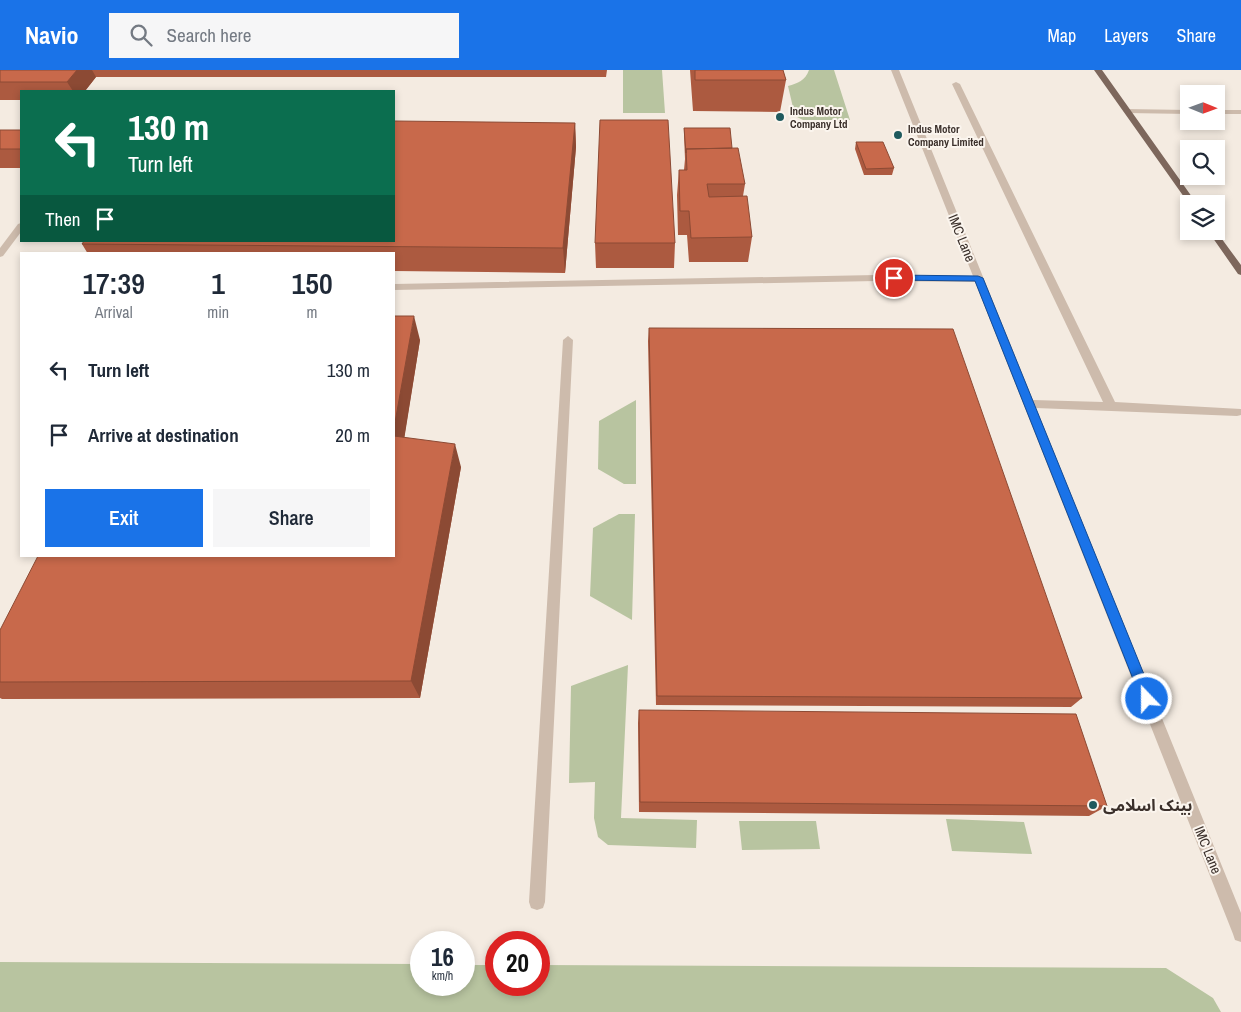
<!DOCTYPE html>
<meta charset="utf-8">
<style>
:root{--surface:#fff;--page:#f6f6f7;--text:#1f2937;--muted:#747a83;--accent:#1a73e8}
body{margin:0;font-family:"Archivo Narrow","Noto Sans Arabic",sans-serif;background:var(--page);color:var(--text);height:100vh;display:flex;flex-direction:column;font-size:19px;white-space:nowrap}
*{box-sizing:border-box;margin:0}
p{font-size:16px;color:var(--muted)}
.icon{flex:none;width:28px;height:28px;fill:none;stroke:currentColor;stroke-width:2;stroke-linecap:round;stroke-linejoin:round}
.map{position:relative;flex:1;overflow:hidden}
.drawer{position:absolute;left:20px;top:182px;width:375px;height:305px;display:flex;flex-direction:column;background:var(--surface);border-radius:0px;box-shadow:0 2px 8px #0003}
.drawer>*{flex:none}
.banner{position:absolute;left:20px;top:20px;width:375px;height:152px;border-radius:0px;box-shadow:0 2px 8px #0003;background:#0b6e4f;color:#fff;overflow:hidden}
.needle{width:32px;rotate:91deg}
.fabs{position:absolute;left:1180px;top:15px;display:grid;gap:10px}
.fabs a{display:grid;place-items:center;width:45px;height:45px;border-radius:0px;background:var(--surface);box-shadow:0 2px 8px #0003;font-size:25px}
.speed{position:absolute;left:410px;top:861px;display:flex;gap:10px;font-size:25px;font-weight:700;text-align:center}
.speed>*{display:grid;place-content:center;width:65px;height:65px;border-radius:50%;background:var(--surface);box-shadow:0 2px 8px #0003;line-height:1}
.speed small{font-size:12px;font-weight:400}
.speed .limit{border:8px solid #d22;background:#fff;color:#111}
.pin{position:absolute;display:grid;place-items:center;width:42px;height:42px;color:#fff;margin:-21px;border:2px solid #fff;border-radius:50%;box-shadow:0 1px 5px #0007}
.me{position:absolute;width:55px;margin:-28px;rotate:338deg;stroke-linejoin:round;filter:drop-shadow(0 0 4px #0008)}
.turn{display:flex;align-items:center;gap:18px;height:105px;padding:0 25px;font-size:22px}
.turn .icon{width:65px;height:65px;stroke-width:2.5}
.turn b{display:block;font-size:35px;line-height:42px}
.then{display:flex;align-items:center;height:48px;padding:0 25px;background:#0003;gap:10px;font-size:19px}
.eta{display:flex;justify-content:space-evenly;align-items:center;height:85px;text-align:center}
.eta b{font-size:30px;font-weight:600;line-height:35px}
.action{display:flex;gap:10px;margin-top:auto;padding:10px 25px}
.action a{flex:1;height:58px;border-radius:0px;background:var(--accent);color:#fff;font-size:20px;font-weight:600;line-height:58px;text-align:center}
.action a+a{background:var(--page);color:var(--text)}
ul{padding:0;list-style:none}
li{display:flex;align-items:center;gap:15px;height:65px;padding:0 25px}
li div{flex:1}
li b{display:block;font-size:19px}
li em{font-style:normal}
header{display:flex;align-items:center;gap:30px;box-sizing:border-box;height:70px;padding:0 25px;background:var(--accent);color:#fff}
header strong{font-size:24px}
nav{display:flex;gap:28px;margin-inline-start:auto;font-size:18px}
.search{width:350px;height:45px;background:var(--page);display:flex;align-items:center;gap:12px;box-sizing:border-box;padding:0 18px;border-radius:0px;color:var(--muted);font-size:19px}
.map>svg:first-child{display:block}
.green{fill:#b8c4a0}
.lines{fill:none;stroke-linecap:round;stroke-linejoin:round}
.minor{fill:#cdbbac;fill-rule:evenodd}
.major{fill:#7d675c;fill-rule:evenodd}
.wall{fill:#ac5a40}
.shaded-wall{fill:#8c4a34}
.building{fill:#c8694b;stroke:#8c4a34}
.route{fill:#1a73e8;stroke:#114b97}
.poi-dot{fill:#1f5a5e;stroke:#fbf5ee;stroke-width:2}
.labels{text-anchor:middle;stroke-width:4;stroke-linejoin:round;paint-order:stroke}
.far-poi-label{font-size:11px;font-weight:bold;fill:#3b302b;stroke:#fbf5ee;text-anchor:start}
.street-label{font-size:14px;fill:#3b302b;stroke:#fbf5ee}
.near-poi-label{font-size:16px;font-weight:bold;fill:#3b302b;stroke:#fbf5ee;text-anchor:start}
</style>
<header>
<strong>Navio</strong>
<div class="search"><svg class="icon" aria-label="search" viewBox="0 0 24 24"><circle cx="10" cy="10" r="6"/><path d="M15 15l6 6"/></svg>Search here</div>
<nav><a>Map</a><a>Layers</a><a>Share</a></nav>
</header>
<div class="map">
<svg width="1241" height="942" viewBox="0 0 1241 942">
<rect width="100%" height="100%" fill="#f4ebe1"/>
<path class="green" d="M 623,0 L 662,0 L 665,43 L 623,43 Z
M 809,0 L 834,0 L 850,50 L 803,50 L 795,46 L 788,16 C 798,13 805,11 809,0 Z
M 636,330 L 636,414 L 624,414 L 598,399 L 599,351 Z
M 619,444 L 635,444 L 632,550 L 590,526 L 593,458 Z
M 628,595 L 621,748 L 697,750 L 696,778 L 608,775 L 598,767 L 594,748 L 595,712 L 569,713 L 571,616 Z
M 946,749 L 1024,752 L 1032,784 L 952,781 Z
M 739,751 L 816,751 L 820,779 L 742,780 Z
M 0,892 L 421,894 L 421,915 L 464,915 L 464,895 L 496,895 L 496,915 L 539,915 L 539,895 L 1166,898 L 1213,928 L 1221,942 L 0,942 Z"/>
<g class="lines">
<path class="minor" d="M 891,0 L 899,0 L 1033,330 L 1103,332 L 952,14 L 956,12 L 960,14 L 1115,332 L 1241,339 L 1241,345 L 1237,346 L 1036,338 L 1241,843 L 1241,872 L 1235,870 L 1233,864 L 975,212 L 876,211 L 394,220 L 394,214 L 876,205 L 973,206 Z
M 1124,39 L 1189,40 L 1189,44 L 1127,43 L 1123,41 Z
M 1216,40 L 1241,40 L 1241,44 L 1216,44 Z
M 21,153 L 21,162 L 3,186 L 0,187 L 0,178 L 18,154 Z
M 568,266 L 573,270 L 545,832 L 543,838 L 537,840 L 531,838 L 529,832 L 563,270 Z"/>
<path class="major" d="M 1094,0 L 1102,0 L 1197,134 L 1189,134 Z
M 1208,161 L 1216,161 L 1241,195 L 1241,205 L 1238,204 Z"/>
</g>
<path class="wall" d="M 0,0 L 607,0 L 606,7 L 96,7 L 85,21 L 21,21 L 21,30 L 0,30 Z
M 690,0 L 783,0 L 786,10 L 780,42 L 693,41 Z
M 575,53 L 576,77 L 565,203 L 394,201 L 394,184 L 88,184 L 82,174 Z
M 684,58 L 732,78 L 745,114 L 743,126 L 752,167 L 748,192 L 689,192 L 687,165 L 678,165 L 677,125 L 679,100 L 684,100 L 685,89 L 684,65 Z
M 0,60 L 21,60 L 21,98 L 0,98 Z
M 856,72 L 894,98 L 892,105 L 864,105 L 855,79 Z
M 595,173 L 675,173 L 674,198 L 596,198 Z
M 394,246 L 420,270 L 404,368 L 461,397 L 420,628 L 2,629 L 0,628 L 0,560 Z
M 649,258 L 1082,628 L 1071,637 L 656,635 L 648,271 Z
M 639,640 L 1107,736 L 1089,746 L 639,742 L 638,653 Z"/>
<path class="shaded-wall" d="M 77,0 L 92,0 L 96,7 L 85,21 L 73,21 L 67,12 Z
M 575,53 L 576,77 L 565,203 L 563,178 Z
M 414,246 L 420,270 L 401,389 L 394,370 L 394,358 Z
M 455,374 L 461,397 L 420,628 L 411,611 Z"/>
<path class="building" d="M 0,0 L 77,0 L 67,12 L 0,12 Z
M 695,0 L 783,0 L 786,10 L 695,10 Z
M 600,50 L 668,50 L 675,173 L 595,173 Z
M 394,51 L 575,53 L 563,178 L 82,174 L 84,171 L 394,171 Z
M 684,58 L 730,58 L 732,78 L 686,79 L 686,83 Z
M 0,60 L 21,60 L 21,79 L 0,79 Z
M 856,72 L 883,72 L 894,98 L 866,99 Z
M 738,78 L 745,114 L 707,114 L 709,127 L 747,126 L 752,167 L 691,168 L 689,141 L 680,141 L 679,100 L 687,100 L 686,79 Z
M 394,246 L 414,246 L 394,358 Z
M 649,258 L 953,259 L 1082,628 L 657,626 Z
M 394,366 L 455,374 L 411,611 L 0,612 L 0,560 L 38,486 L 394,486 Z
M 639,640 L 1076,644 L 1107,736 L 640,732 Z"/>
<path class="route" d="M 894,205 L 978,206 L 983,208 L 1154,629 L 1152,634 L 1147,636 L 1143,634 L 1141,629 L 975,211 L 891,210 L 889,208 Z"/>
<g class="poi-dot">
<circle cx="780" cy="47" r="5"/>
<circle cx="898" cy="65" r="5"/>
<circle cx="1093" cy="735" r="5"/>
</g>
<g class="labels">
<g class="far-poi-label">
<text x="790" y="45">Indus Motor<tspan x="790" dy="13">Company Ltd</tspan></text>
<text x="908" y="63">Indus Motor<tspan x="908" dy="13">Company Limited</tspan></text>
</g>
<g class="street-label">
<text transform="translate(962 168) rotate(68)" y="5">IMC Lane</text>
<text transform="translate(1208 780) rotate(68)" y="5">IMC Lane</text>
</g>
<g class="near-poi-label">
<text x="1103" y="741">بینک اسلامی</text>
</g>
</g>
</svg>
<div class="fabs">
<a><svg class="needle" viewBox="-14 -14 28 28"><path d="M0-13l5 13h-10z" fill="#e53935"/><path d="M0 13l5-13h-10z" fill="#747a83"/></svg></a>
<a><svg class="icon" aria-label="search" viewBox="0 0 24 24"><circle cx="10" cy="10" r="6"/><path d="M15 15l6 6"/></svg></a>
<a><svg class="icon" aria-label="layers" viewBox="0 0 24 24"><path d="M12 4l9 5-9 5-9-5zM3 14l9 5 9-5"/></svg></a>
</div>
<div class="speed"><div>16<small>km/h</small></div><div class="limit">20</div></div>
<div class="pin" style="left:894px;top:208px;background:#d93025"><svg class="icon" aria-label="arrive" viewBox="0 0 24 24"><path d="M6 21V4h12l-3 4 3 4H6"/></svg></div>
<svg class="me" style="left:1147px;top:629px" viewBox="-20 -20 40 40"><circle r="17" fill="#1a73e8" stroke="#fff" stroke-width="3"/><path d="M0-11L8 9 0 5-8 9z" fill="#fff"/></svg>
<div class="banner">
<div class="turn"><svg class="icon" aria-label="left" viewBox="0 0 24 24"><path d="M17 20v-9H6M10 6l-5 5 5 5"/></svg><div><b>130 m</b>Turn left</div></div>
<div class="then">Then<svg class="icon" aria-label="arrive" viewBox="0 0 24 24"><path d="M6 21V4h12l-3 4 3 4H6"/></svg></div>
</div>
<section class="drawer">
<div class="eta">
<div><b>17:39</b><p>Arrival</p></div>
<div><b>1</b><p>min</p></div>
<div><b>150</b><p>m</p></div>
</div>
<ul>
<li><svg class="icon" aria-label="left" viewBox="0 0 24 24"><path d="M17 20v-9H6M10 6l-5 5 5 5"/></svg><div><b>Turn left</b></div><em>130 m</em></li>
<li><svg class="icon" aria-label="arrive" viewBox="0 0 24 24"><path d="M6 21V4h12l-3 4 3 4H6"/></svg><div><b>Arrive at destination</b></div><em>20 m</em></li>
</ul>
<div class="action"><a>Exit</a><a>Share</a></div>
</section>
</div>
